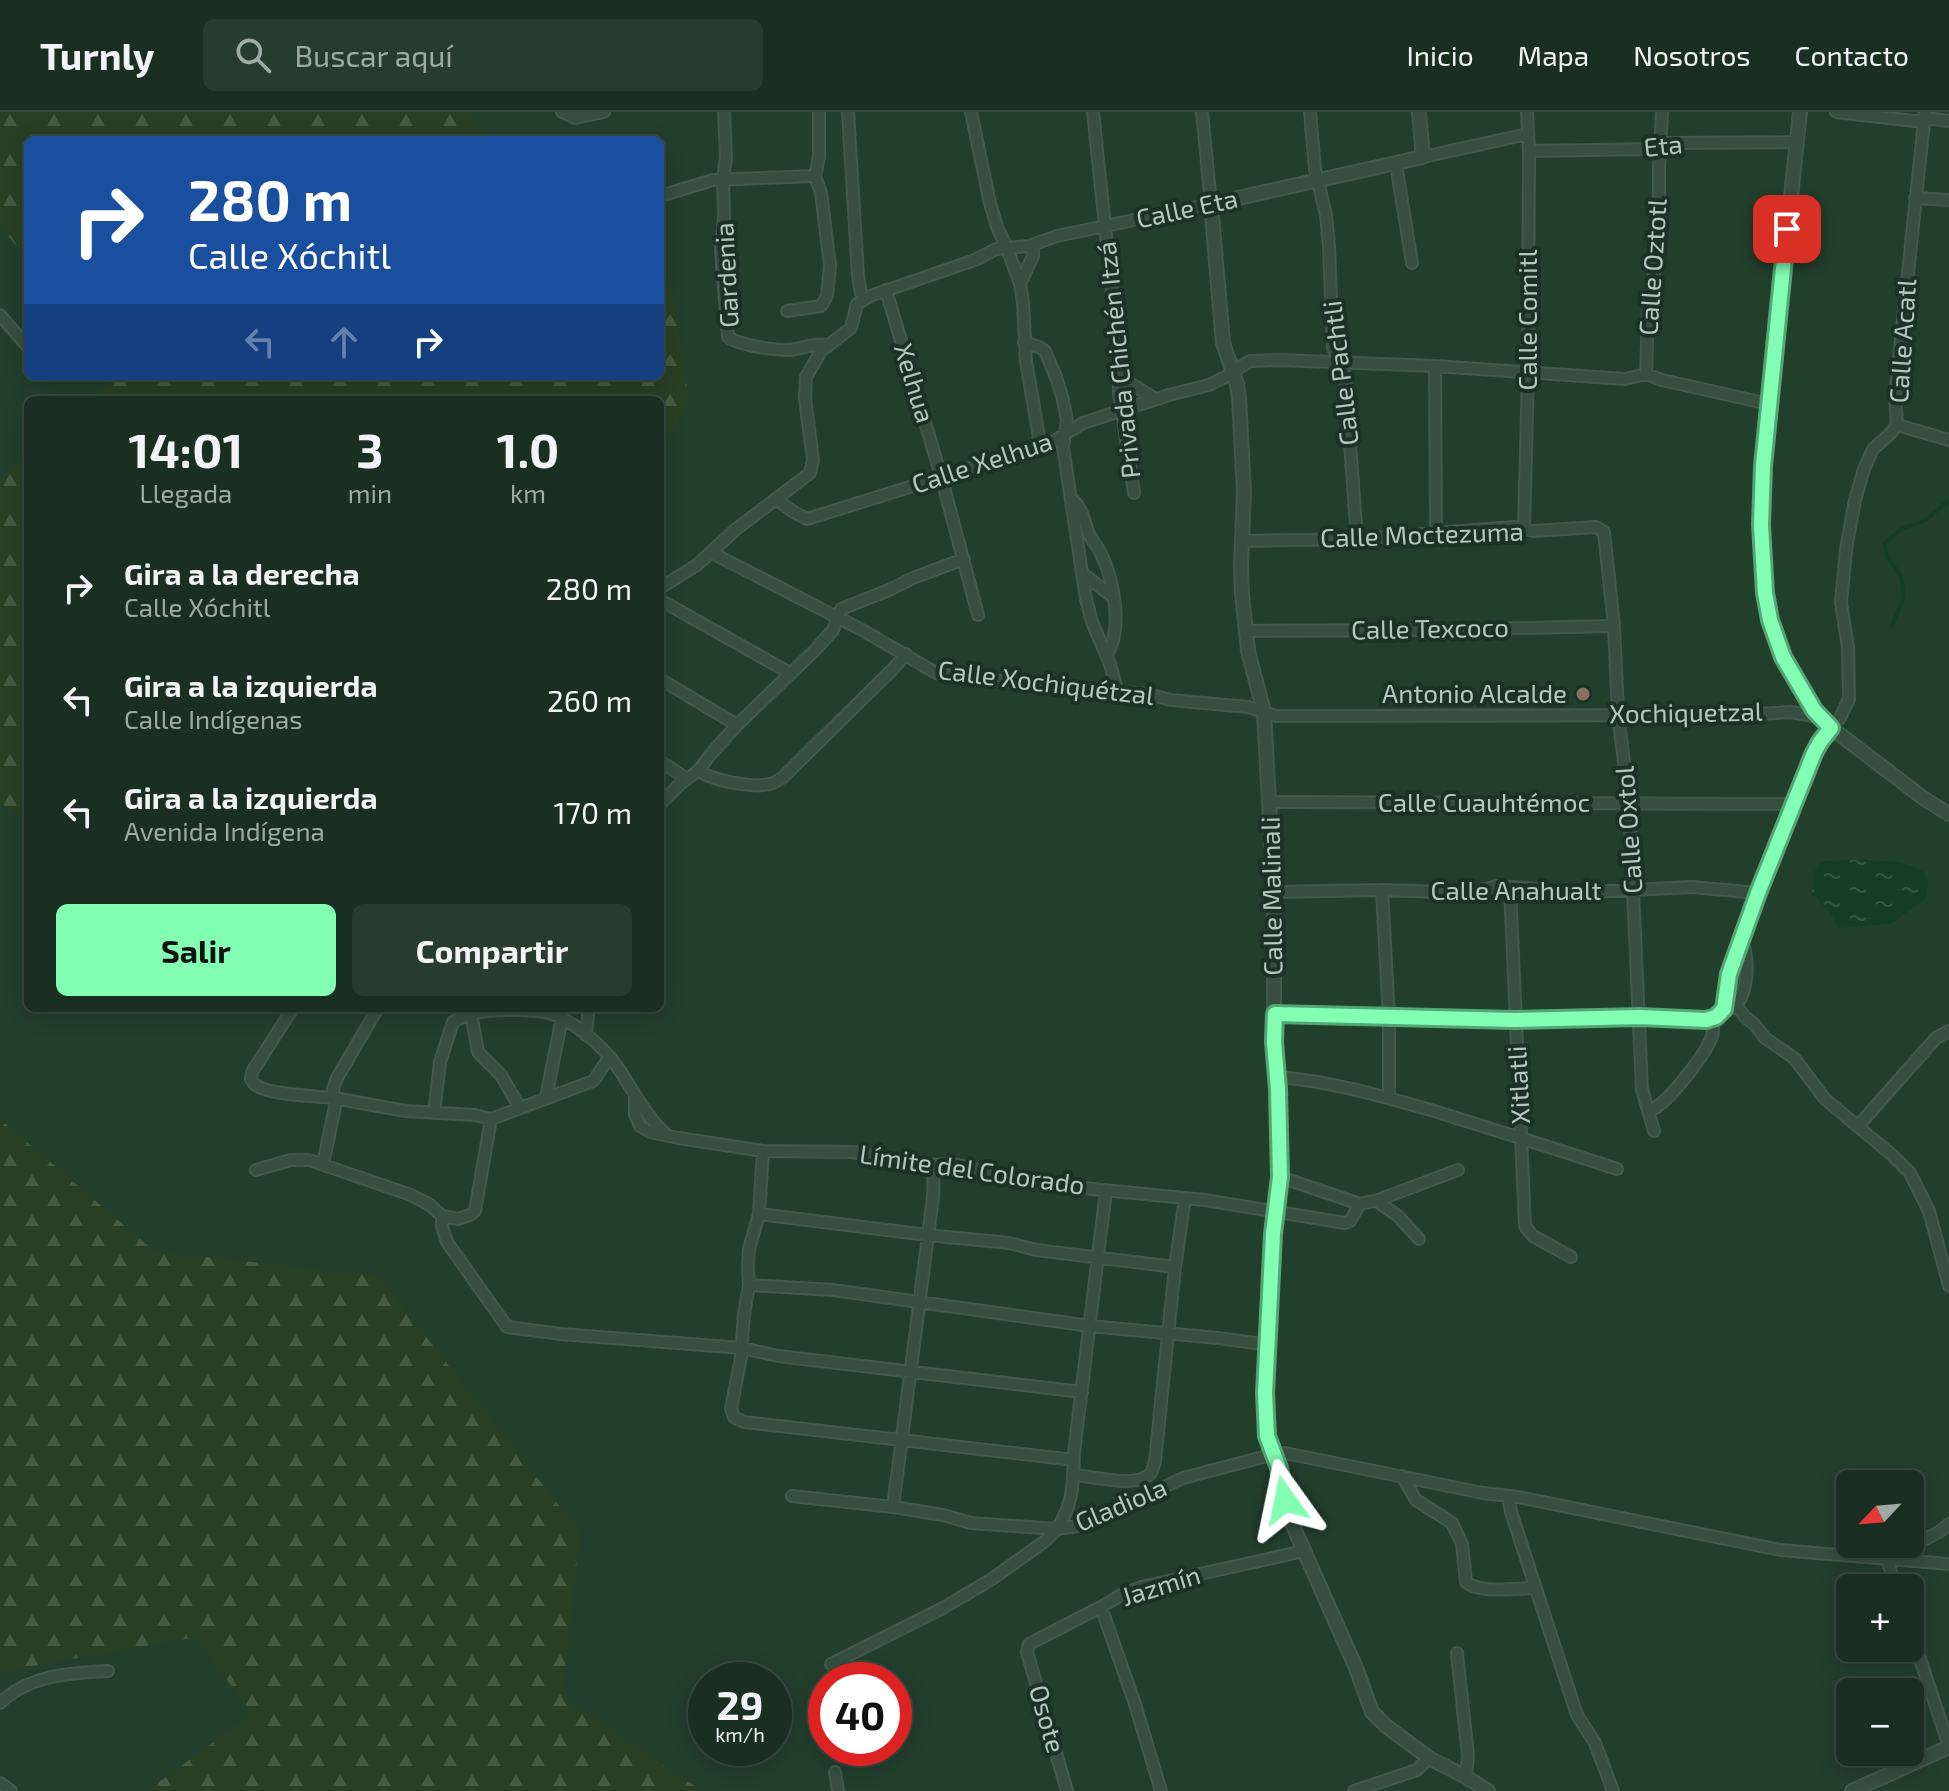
<!DOCTYPE html>
<html lang="es">
<meta charset="utf-8">
<style>
:root{--surface:#1a2f21;--page:#273b2e;--text:#f1f3f6;--muted:#9fa9a5;--line:#384a3f;--accent:#82ffb3}
body{margin:0;font-family:"Exo 2",sans-serif;background:var(--page);color:var(--text);height:100vh;display:flex;flex-direction:column;font-size:30px;white-space:nowrap}
*{box-sizing:border-box;margin:0}
p{font-size:26px;color:var(--muted)}
.icon{flex:none;width:44px;height:44px;fill:none;stroke:currentColor;stroke-width:2;stroke-linecap:round;stroke-linejoin:round}
.map{position:relative;flex:1;overflow:hidden}
.details{position:absolute;left:24px;top:284px;width:640px;height:616px;display:flex;flex-direction:column;background:var(--surface);border-radius:12px;box-shadow:0 4px 20px #0003,0 0 0 2px var(--line)}
.details>*{flex:none}
.guide{position:absolute;left:24px;top:24px;width:640px;height:244px;border-radius:12px;box-shadow:0 4px 20px #0003,0 0 0 2px var(--line);background:#1a4fa0;color:#fff;overflow:hidden}
.needle{width:52px;rotate:244deg}
.tools{position:absolute;left:1836px;top:1358px;display:grid;gap:16px}
.tools a{display:grid;place-items:center;width:88px;height:88px;border-radius:12px;background:var(--surface);box-shadow:0 4px 20px #0003,0 0 0 2px var(--line);font-size:40px}
.speed{position:absolute;left:688px;top:1550px;display:flex;gap:16px;font-size:40px;font-weight:700;text-align:center}
.speed>*{display:grid;place-content:center;width:104px;height:104px;border-radius:50%;background:var(--surface);box-shadow:0 4px 20px #0003,0 0 0 2px var(--line);line-height:1}
.speed small{font-size:20px;font-weight:400}
.speed .limit{border:12px solid #d22;background:#fff;color:#111}
.pin{position:absolute;display:grid;place-items:center;width:68px;height:68px;color:#fff;margin:-34px;border-radius:16px;box-shadow:0 4px 12px #0006}
.me{position:absolute;width:88px;margin:-44px;rotate:348deg;stroke-linejoin:round;filter:drop-shadow(0 0 6px #0008)}
.turn{display:flex;align-items:center;gap:28px;height:168px;padding:0 32px;font-size:36px}
.turn .icon{width:104px;height:104px;stroke-width:2.5}
.turn b{display:block;font-size:56px;line-height:68px}
.lanes{display:flex;align-items:center;height:76px;padding:0 32px;background:#0003;justify-content:center;gap:40px;direction:ltr}
.lanes .off{opacity:.35}
.eta{display:flex;justify-content:space-evenly;align-items:center;height:136px;text-align:center}
.eta b{font-size:48px;font-weight:700;line-height:56px}
.action{display:flex;gap:16px;margin-top:auto;padding:16px 32px}
.action a{flex:1;height:92px;border-radius:12px;background:var(--accent);color:#111;font-size:32px;font-weight:700;line-height:92px;text-align:center}
.action a+a{background:var(--page);color:var(--text)}
ul{padding:0;list-style:none}
li{display:flex;align-items:center;gap:24px;height:112px;padding:0 32px}
li div{flex:1}
li b{display:block;font-size:30px}
li em{font-style:normal}
header{display:flex;align-items:center;gap:48px;box-sizing:border-box;height:112px;padding:0 40px;background:var(--surface);border-bottom:2px solid var(--line)}
header strong{font-size:38px}
nav{display:flex;gap:44px;margin-inline-start:auto;font-size:28px}
.search{width:560px;height:72px;background:var(--page);display:flex;align-items:center;gap:20px;box-sizing:border-box;padding:0 28px;border-radius:12px;color:var(--muted);font-size:30px}
.map>svg:first-child{display:block}
.forest{fill:url(#forest-firs)}
.water{fill:url(#water-ripples)}
.lines{fill:none;stroke-linecap:round;stroke-linejoin:round}
.stream{stroke:#143d24;stroke-width:4}
.minor-casing{stroke:#425a4b;stroke-width:14}
.tertiary-casing{stroke:#425a4b;stroke-width:16}
.minor{stroke:#364f3f;stroke-width:10}
.tertiary{stroke:#364f3f;stroke-width:12}
.route-casing{stroke:#54a674;stroke-width:20}
.route{stroke:#82ffb3;stroke-width:14}
.education-dot{fill:#8d6e63;stroke:#1b3324;stroke-width:3}
.labels{text-anchor:middle;stroke-width:8;stroke-linejoin:round;paint-order:stroke}
.street-label{font-size:26px;fill:#b2cabb;stroke:#1b3324}
.poi-label{font-size:26px;fill:#b2cabb;stroke:#1b3324;text-anchor:end}
</style>
<header>
<strong>Turnly</strong>
<div class="search"><svg class="icon" aria-label="search" viewBox="0 0 24 24"><circle cx="10" cy="10" r="6"/><path d="M15 15l6 6"/></svg>Buscar aquí</div>
<nav><a>Inicio</a><a>Mapa</a><a>Nosotros</a><a>Contacto</a></nav>
</header>
<div class="map">
<svg width="1949" height="1679" viewBox="0 0 1949 1679">
<defs>
<pattern id="forest-firs" width="22" height="20" patternUnits="userSpaceOnUse" patternTransform="scale(2)"><rect width="22" height="20" fill="#274024"/><path d="M5 1l3.5 6h-7zM16 11l3.5 6h-7z" fill="#445a42"/></pattern>
<pattern id="water-ripples" width="26" height="14" patternUnits="userSpaceOnUse" patternTransform="scale(2)"><rect width="26" height="14" fill="#143d24"/><path d="M2 4q2-2 4 0t4 0M15 11q2-2 4 0t4 0" fill="none" stroke="#345842"/></pattern>
</defs>
<rect width="100%" height="100%" fill="#223f2c"/>
<path class="forest" d="M 0,0 L 467,0 L 492,28 L 28,28 L 28,148 L 0,114 Z
M 660,169 L 672,177 L 689,290 L 660,338 L 660,288 L 89,288 L 116,264 L 660,264 Z
M 28,342 L 28,705 L 0,691 L 0,367 Z
M 0,1007 L 154,1139 L 378,1164 L 580,1420 L 562,1585 L 702,1679 L 147,1679 L 252,1602 L 196,1525 L 0,1560 Z"/>
<path class="water" d="M 1822,749 C 1843,749 1921,743 1927,766 C 1929,771 1927,780 1926,786 L 1891,812 L 1839,816 L 1829,800 L 1812,781 L 1814,760 Z"/>
<g class="lines">
<path class="stream" d="M 1892,514 L 1904,484 L 1901,464 L 1888,446 L 1885,431 L 1902,417 L 1926,408 L 1949,388"/>
<defs>
<path id="minor" d="M 562,0 L 575,6 L 604,0
M 724,0 L 726,46 L 723,67 L 724,105 L 721,138 L 728,225 C 738,233 774,238 787,238 C 801,238 813,230 827,233
M 848,0 L 858,164 L 861,181 L 864,186
M 971,0 L 990,91 L 997,115 L 1007,136 L 1020,172 L 1023,190 L 1026,249 L 1039,325 L 1037,331 L 1032,337
M 1093,0 L 1119,246 L 1119,280 L 1134,381
M 1310,0 L 1315,57 L 1326,103 L 1329,135 L 1333,236 L 1345,263 L 1357,427
M 1836,0 L 1914,9 L 1934,7 L 1949,9
M 1529,39 L 1651,37 L 1670,31 L 1796,30
M 1423,45 L 1528,22
M 1396,52 L 1412,151
M 660,84 L 713,68 L 815,64
M 1915,86 L 1949,88
M 1020,172 L 1033,144 L 1033,133
M 886,178 L 941,364 L 978,503
M 787,199 L 821,194 L 827,184 L 830,154 L 821,81 L 815,64 L 819,45 L 819,0
M 0,203 L 28,235
M 1024,230 L 1039,235 L 1045,239 L 1056,265 L 1062,284 L 1067,308 L 1063,335 L 1086,487 L 1092,510 L 1110,552 L 1117,578
M 1435,254 L 1436,422
M 1646,262 L 1648,203 L 1659,131 L 1659,55 L 1662,0
M 1119,264 L 1155,287
M 1897,313 L 1949,328
M 776,387 L 792,399 L 807,407 L 1051,331 L 1083,311 L 1169,283 L 1209,273 L 1225,265 L 1250,249 L 1278,248 L 1435,254 L 1625,267 L 1646,262 L 1662,268 L 1769,292
M 1073,388 C 1083,397 1084,410 1089,422 C 1093,430 1099,436 1102,444 C 1114,469 1123,518 1107,542
M 1524,417 L 1528,261 L 1529,39 L 1527,0
M 1241,429 L 1357,427 L 1514,415 L 1533,419 L 1596,415 L 1604,420 L 1614,514 L 1618,602 L 1629,691 L 1642,977 L 1654,1019
M 712,441 L 864,519 L 936,561 L 957,565 L 1148,582 L 1171,588 L 1248,595 L 1276,604 L 1741,603 L 1791,600 L 1819,605
M 1082,461 L 1113,485
M 660,476 L 697,453 L 735,418 L 810,361 L 813,348 L 805,286 L 806,265 L 821,239 L 851,216 L 857,192 L 870,184 L 975,148 L 996,137 L 1029,134 L 1057,124 L 1211,92 L 1202,0
M 660,488 L 790,561
M 1245,519 L 1436,518 L 1614,514
M 665,570 L 737,613
M 660,649 L 687,667
M 699,658 C 711,669 753,676 770,672 C 774,671 778,668 782,666 L 892,558 L 906,542
M 1270,690 L 1794,692
M 660,692 L 679,673 L 699,658 L 710,643 L 737,613 L 815,538 L 833,518 L 841,497 L 889,478 L 913,466 L 964,447
M 1510,775 L 1525,1114 L 1533,1124 L 1571,1145
M 1382,778 L 1389,906 L 1389,986
M 1274,780 L 1382,778 L 1469,781 L 1497,774 L 1526,776 L 1569,781 L 1692,775 L 1758,781
M 1737,894 L 1745,905 L 1754,912 L 1765,926 L 1794,946 L 1825,987 L 1892,1043 L 1910,1061 L 1929,1099 L 1949,1174
M 293,896 L 252,960 L 251,967 C 254,972 255,973 261,976 C 277,983 315,984 334,986 L 333,977 L 337,966 L 378,896
M 472,896 L 471,901 L 478,940 L 501,963 L 520,996
M 1724,897 L 1729,862 L 1758,781 L 1814,641 L 1826,622 L 1840,606 L 1849,587 L 1848,536 L 1841,491 L 1846,437 L 1855,388 L 1864,357 L 1873,337 L 1891,321 L 1897,313 L 1895,284 L 1925,0
M 1730,897 C 1749,888 1750,847 1742,830
M 1275,902 L 1515,908 L 1640,905 L 1706,908 L 1716,905 L 1724,897
M 586,923 L 588,903 L 587,896
M 1277,965 C 1330,969 1382,984 1434,999 C 1495,1018 1556,1037 1617,1057
M 546,985 L 562,906
M 635,985 L 635,1003 L 640,1014 L 650,1020 L 679,1026 L 763,1039 L 852,1040 L 925,1053 L 954,1052 L 1008,1065 L 1052,1073 L 1205,1088 L 1345,1111 L 1350,1109 L 1360,1092
M 1649,999 C 1667,993 1703,945 1711,927 C 1714,920 1713,914 1712,907
M 434,1001 L 440,950 L 453,910 C 470,899 492,898 512,898 C 524,898 537,898 549,901 C 571,907 603,934 616,953 C 633,977 644,1003 666,1022
M 1858,1014 L 1936,926 L 1949,919
M 763,1039 L 759,1102 L 749,1137 L 748,1155 L 749,1173 L 744,1202 L 741,1245 L 731,1297 L 734,1305 L 744,1310 L 1074,1348
M 323,1052 L 335,995 L 334,986 L 405,999 L 475,1003 L 491,1007 L 593,969 C 600,961 603,951 611,946
M 256,1058 L 291,1048 L 309,1048 L 411,1083 L 430,1093 L 442,1104 L 458,1107 L 470,1103 L 475,1099 L 491,1007
M 1280,1065 L 1360,1092 L 1378,1088 L 1458,1058
M 1378,1088 L 1381,1092 L 1398,1104 L 1419,1127
M 759,1102 L 927,1123 L 1009,1131 L 1036,1138 L 1175,1155
M 442,1104 L 442,1114 L 447,1130 L 507,1215 L 561,1222 L 742,1236 L 778,1244 L 1082,1280
M 749,1173 L 833,1178 L 1090,1214 L 1218,1226 L 1269,1233
M 1074,1363 C 1093,1364 1137,1377 1151,1361 C 1153,1358 1154,1352 1155,1349 L 1175,1155 L 1185,1086
M 1402,1364 L 1416,1388 L 1452,1411 L 1462,1432 L 1466,1470 C 1479,1482 1517,1476 1536,1476
M 792,1384 L 893,1395 L 933,1085 L 934,1053
M 1508,1384 L 1511,1400 L 1577,1603 L 1595,1631 L 1613,1679
M 893,1395 L 943,1403 L 971,1411 L 1057,1417 C 1074,1391 1073,1370 1074,1341 L 1106,1078
M 1896,1476 L 1887,1447 L 1939,1420 L 1949,1412
M 1101,1495 L 1135,1592 L 1161,1679
M 1910,1517 L 1949,1634
M 1457,1541 L 1468,1643 L 1466,1665
M 831,1552 L 943,1496 L 992,1467 L 1045,1429 L 1057,1417 L 1078,1414 L 1148,1384 L 1166,1374 L 1183,1366 L 1267,1344 L 1285,1341 L 1483,1381 L 1518,1385 L 1780,1438 L 1949,1452
M 0,1591 C 29,1563 69,1561 108,1559
M 835,1660 L 838,1679
M 0,1671 L 11,1679
M 1067,1679 L 1027,1540 L 1029,1532 L 1101,1495 L 1121,1483 L 1141,1475 L 1304,1439
M 1354,1679 L 1417,1658 L 1429,1646"/>
<path id="tertiary" d="M 1419,0 L 1423,45 L 1211,92 L 1223,231 L 1237,272 L 1239,286 L 1244,380 L 1241,453 L 1242,482 L 1248,539 L 1264,600 L 1274,780 L 1274,930 L 1278,977 L 1280,1065 L 1273,1122 L 1265,1281 L 1267,1324 L 1279,1356 L 1290,1407 L 1356,1556 L 1372,1600 L 1386,1614 L 1429,1646 L 1466,1665 L 1488,1679
M 1800,0 C 1791,82 1783,165 1774,247 C 1767,310 1760,372 1762,435 C 1763,455 1763,475 1768,495 C 1776,536 1797,577 1822,609 L 1926,688 L 1949,702
M 1852,1679 L 1949,1635"/>
</defs>
<use href="#minor" class="minor-casing"/>
<use href="#tertiary" class="tertiary-casing"/>
<use href="#minor" class="minor"/>
<use href="#tertiary" class="tertiary"/>
</g>
<g class="lines">
<defs>
<path id="route" d="M 1285,1388 L 1279,1356 L 1267,1324 L 1265,1281 L 1273,1122 L 1280,1065 L 1278,977 L 1274,930 L 1275,902 L 1515,908 L 1640,905 L 1706,908 L 1716,905 L 1724,897 L 1729,862 L 1758,781 L 1814,641 L 1820,630 L 1831,616 L 1814,598 L 1783,545 L 1770,508 L 1765,481 L 1761,413 L 1763,354 L 1787,117"/>
</defs>
<use href="#route" class="route-casing"/>
<use href="#route" class="route"/>
</g>
<circle class="education-dot" cx="1583" cy="582" r="8"/>
<g class="labels">
<g class="street-label">
<text transform="translate(1663 34) rotate(-6)" y="9">Eta</text>
<text transform="translate(1187 97) rotate(-12)" y="9">Calle Eta</text>
<text transform="translate(1653 155) rotate(-86)" y="9">Calle Oztotl</text>
<text transform="translate(727 163) rotate(-93)" y="9">Gardenia</text>
<text transform="translate(1528 208) rotate(-90)" y="9">Calle Comitl</text>
<text transform="translate(1903 229) rotate(-86)" y="9">Calle Acatl</text>
<text transform="translate(1119 248) rotate(-96)" y="9">Privada Chichén Itzá</text>
<text transform="translate(1341 261) rotate(-97)" y="9">Calle Pachtli</text>
<text transform="translate(914 271) rotate(73)" y="9">Xelhua</text>
<text transform="translate(982 351) rotate(-18)" y="9">Calle Xelhua</text>
<text transform="translate(1422 423) rotate(-2)" y="9">Calle Moctezuma</text>
<text transform="translate(1430 517) rotate(-1)" y="9">Calle Texcoco</text>
<text transform="translate(1046 571) rotate(7)" y="9">Calle Xochiquétzal</text>
<text transform="translate(1686 601) rotate(-1)" y="9">Xochiquetzal</text>
<text x="1484" y="700">Calle Cuauhtémoc</text>
<text transform="translate(1629 718) rotate(-94)" y="9">Calle Oxtol</text>
<text x="1516" y="788">Calle Anahualt</text>
<text transform="translate(1272 784) rotate(-91)" y="9">Calle Malinali</text>
<text transform="translate(1519 973) rotate(-93)" y="9">Xitlatli</text>
<text transform="translate(972 1058) rotate(8)" y="9">Límite del Colorado</text>
<text transform="translate(1121 1393) rotate(-23)" y="9">Gladiola</text>
<text transform="translate(1161 1474) rotate(-17)" y="9">Jazmín</text>
<text transform="translate(1047 1607) rotate(74)" y="9">Osote</text>
</g>
<g class="poi-label">
<text x="1567" y="591">Antonio Alcalde</text>
</g>
</g>
</svg>
<div class="tools">
<a><svg class="needle" viewBox="-14 -14 28 28"><path d="M0-13l5 13h-10z" fill="#e53935"/><path d="M0 13l5-13h-10z" fill="#9fa9a5"/></svg></a>
<a>+</a>
<a>−</a>
</div>
<div class="speed"><div>29<small>km/h</small></div><div class="limit">40</div></div>
<div class="pin" style="left:1787px;top:117px;background:#d93025"><svg class="icon" aria-label="arrive" viewBox="0 0 24 24"><path d="M6 21V4h12l-3 4 3 4H6"/></svg></div>
<svg class="me" style="left:1285px;top:1388px" viewBox="-20 -20 40 40"><path d="M0-17L14 15 0 8-14 15z" fill="#82ffb3" stroke="#fff" stroke-width="4"/></svg>
<div class="guide">
<div class="turn"><svg class="icon" aria-label="right" viewBox="0 0 24 24"><path d="M7 20v-9h11M14 6l5 5-5 5"/></svg><div><b>280 m</b>Calle Xóchitl</div></div>
<div class="lanes"><svg class="icon off" aria-label="left" viewBox="0 0 24 24"><path d="M17 20v-9H6M10 6l-5 5 5 5"/></svg><svg class="icon off" aria-label="ahead" viewBox="0 0 24 24"><path d="M12 20V5M6 11l6-6 6 6"/></svg><svg class="icon" aria-label="right" viewBox="0 0 24 24"><path d="M7 20v-9h11M14 6l5 5-5 5"/></svg></div>
</div>
<section class="details">
<div class="eta">
<div><b>14:01</b><p>Llegada</p></div>
<div><b>3</b><p>min</p></div>
<div><b>1.0</b><p>km</p></div>
</div>
<ul>
<li><svg class="icon" aria-label="right" viewBox="0 0 24 24"><path d="M7 20v-9h11M14 6l5 5-5 5"/></svg><div><b>Gira a la derecha</b><p>Calle Xóchitl</p></div><em>280 m</em></li>
<li><svg class="icon" aria-label="left" viewBox="0 0 24 24"><path d="M17 20v-9H6M10 6l-5 5 5 5"/></svg><div><b>Gira a la izquierda</b><p>Calle Indígenas</p></div><em>260 m</em></li>
<li><svg class="icon" aria-label="left" viewBox="0 0 24 24"><path d="M17 20v-9H6M10 6l-5 5 5 5"/></svg><div><b>Gira a la izquierda</b><p>Avenida Indígena</p></div><em>170 m</em></li>
</ul>
<div class="action"><a>Salir</a><a>Compartir</a></div>
</section>
</div>
